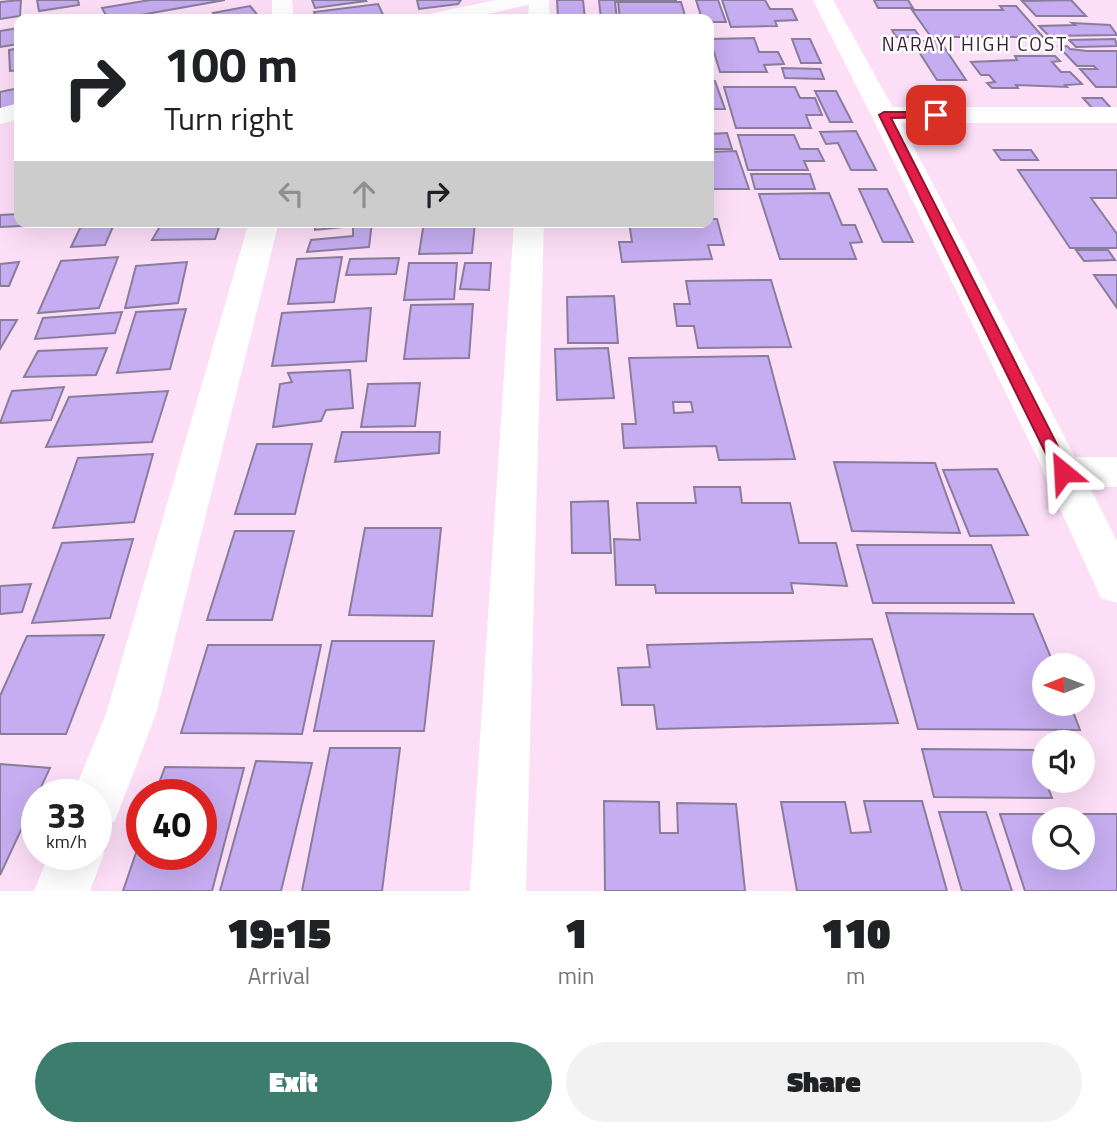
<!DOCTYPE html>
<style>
:root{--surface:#fff;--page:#f2f2f2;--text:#202124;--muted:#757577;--accent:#3c7d6d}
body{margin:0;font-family:"Titillium Web",sans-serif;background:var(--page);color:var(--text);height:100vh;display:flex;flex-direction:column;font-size:26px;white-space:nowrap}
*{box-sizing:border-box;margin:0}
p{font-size:23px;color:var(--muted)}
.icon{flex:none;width:38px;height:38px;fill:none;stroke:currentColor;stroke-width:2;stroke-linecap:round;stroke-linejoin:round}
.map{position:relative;height:891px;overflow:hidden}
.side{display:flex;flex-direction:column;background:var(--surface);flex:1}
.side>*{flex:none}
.top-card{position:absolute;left:14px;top:14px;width:700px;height:214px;border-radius:14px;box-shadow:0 7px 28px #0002;background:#fff;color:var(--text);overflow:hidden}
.needle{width:46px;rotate:269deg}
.tools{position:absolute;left:1032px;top:653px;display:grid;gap:14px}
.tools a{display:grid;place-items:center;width:63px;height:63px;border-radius:50%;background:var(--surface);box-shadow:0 7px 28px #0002;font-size:35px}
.speed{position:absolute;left:21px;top:779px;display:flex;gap:14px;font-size:35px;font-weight:700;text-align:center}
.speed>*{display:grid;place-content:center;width:91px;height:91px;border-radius:50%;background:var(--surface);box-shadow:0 7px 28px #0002;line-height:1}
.speed small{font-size:18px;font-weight:400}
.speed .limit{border:10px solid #d22;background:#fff;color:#111}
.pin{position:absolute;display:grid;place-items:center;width:60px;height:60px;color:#fff;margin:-30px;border-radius:14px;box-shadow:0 4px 10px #0006}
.me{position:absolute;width:77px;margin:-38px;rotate:333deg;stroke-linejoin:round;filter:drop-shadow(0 0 5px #0008)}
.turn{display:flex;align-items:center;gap:24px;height:147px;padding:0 35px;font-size:32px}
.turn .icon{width:91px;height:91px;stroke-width:2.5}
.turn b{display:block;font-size:49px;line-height:60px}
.lanes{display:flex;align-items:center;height:66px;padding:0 35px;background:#0003;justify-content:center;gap:35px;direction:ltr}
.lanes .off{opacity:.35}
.eta{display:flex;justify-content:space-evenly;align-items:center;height:119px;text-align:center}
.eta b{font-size:42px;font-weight:800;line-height:49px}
.button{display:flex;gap:14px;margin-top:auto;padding:14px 35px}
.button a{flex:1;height:80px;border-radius:42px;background:var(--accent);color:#fff;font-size:28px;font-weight:800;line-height:80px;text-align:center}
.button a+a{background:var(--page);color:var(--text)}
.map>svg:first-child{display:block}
.building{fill:#c6adf1;stroke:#887e9c;stroke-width:2;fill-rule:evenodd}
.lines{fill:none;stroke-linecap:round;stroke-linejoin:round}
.street{fill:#fff;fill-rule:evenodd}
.secondary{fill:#fff;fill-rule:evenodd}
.route{fill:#e11d48;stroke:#92132f;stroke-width:2}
.labels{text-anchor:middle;stroke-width:5;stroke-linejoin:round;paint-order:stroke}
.far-quarter-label{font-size:19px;letter-spacing:2px;fill:#382235;stroke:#fff}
</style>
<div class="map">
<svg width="1117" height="891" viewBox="0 0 1117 891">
<rect width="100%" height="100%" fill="#fddef7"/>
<path class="building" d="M 21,0 L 20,16 L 0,19 L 0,2 Z
M 37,0 L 78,0 L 79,5 L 39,11 Z
M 150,0 L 225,0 L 118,19 L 108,19 L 102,8 Z
M 312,0 L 365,0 L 366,1 L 315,8 Z
M 417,0 L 461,0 L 458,4 L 419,9 Z
M 557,0 L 583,0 L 585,19 L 558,19 Z
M 599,0 L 676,0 L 676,2 L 615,2 L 617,19 L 601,19 Z
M 696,0 L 718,0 L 726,22 L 709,22 L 709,19 L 702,19 Z
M 722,0 L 765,0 L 770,9 L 792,9 L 797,20 L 775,21 L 777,26 L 731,27 Z
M 874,0 L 908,0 L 913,8 L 878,8 Z
M 1071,0 L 1086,16 L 1036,16 L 1022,1 Z
M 618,2 L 681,2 L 686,19 L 620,19 Z
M 378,4 L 385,19 L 317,19 L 314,12 Z
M 250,6 L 261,19 L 217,19 L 213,13 Z
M 1000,6 L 1016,6 L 1043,37 L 931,37 L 912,10 L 1003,10 Z
M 1072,23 L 1110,25 L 1117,35 L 1049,36 L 1039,26 L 1075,25 Z
M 19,28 L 19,44 L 0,47 L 0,31 Z
M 892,30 L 915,30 L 920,37 L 896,37 Z
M 754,38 L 759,52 L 778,52 L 784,64 L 764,65 L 767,72 L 720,72 L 710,39 Z
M 792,39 L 810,39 L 821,63 L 801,63 Z
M 1115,39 L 1117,46 L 1076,47 L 1069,40 Z
M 912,41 L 940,41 L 966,80 L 937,80 Z
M 1067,46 L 1070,49 L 1087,51 L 1117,51 L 1117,87 L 1096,87 L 1080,69 L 1097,69 L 1094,66 L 1077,66 L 1059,47 Z
M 19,48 L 19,70 L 10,71 L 9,50 Z
M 1015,56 L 1055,56 L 1060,61 L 1052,62 L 1061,72 L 1070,72 L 1082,84 L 1065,85 L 1067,87 L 1016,85 L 1018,88 L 992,88 L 987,83 L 995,82 L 989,75 L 981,75 L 971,62 L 1017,60 Z
M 782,68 L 820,69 L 824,79 L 785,78 Z
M 715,81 L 725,109 L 709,109 L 709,82 Z
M 724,87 L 795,87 L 800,98 L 815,98 L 822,115 L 806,115 L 811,128 L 736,128 Z
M 19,88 L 19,107 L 0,112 L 0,92 Z
M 815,91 L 836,91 L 852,122 L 830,122 Z
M 1083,98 L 1102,98 L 1111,108 L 1092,108 Z
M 856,131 L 876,170 L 851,170 L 838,143 L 826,144 L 820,132 Z
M 727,133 L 732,149 L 709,149 L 709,134 Z
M 738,135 L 794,135 L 800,149 L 818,149 L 824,161 L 804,161 L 808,170 L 748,170 Z
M 994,150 L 1031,150 L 1038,160 L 1001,160 Z
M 736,151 L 749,189 L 709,189 L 709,152 Z
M 1018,170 L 1117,170 L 1117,198 L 1091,198 L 1117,234 L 1117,248 L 1070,248 Z
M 751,174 L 810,174 L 815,189 L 755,189 Z
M 859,189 L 887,189 L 913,242 L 883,242 Z
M 829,193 L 842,225 L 855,225 L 862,242 L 850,243 L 856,259 L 780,259 L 759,194 Z
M 19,214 L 19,222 L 40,222 L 39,225 L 0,227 L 0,215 Z
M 709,219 L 717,219 L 724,245 L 708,245 L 712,259 L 622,262 L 619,242 L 632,242 L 629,222 L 709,222 Z
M 83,222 L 115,222 L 105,245 L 71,247 Z
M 221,222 L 215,239 L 152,240 L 162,223 L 129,223 Z
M 315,222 L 372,222 L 369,247 L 307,252 L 311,240 L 353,236 L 353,226 L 315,230 Z
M 424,222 L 475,222 L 472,253 L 419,254 Z
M 1076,250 L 1108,250 L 1115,260 L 1084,261 Z
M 118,257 L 99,308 L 38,313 L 61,261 Z
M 342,257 L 334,302 L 288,304 L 297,259 Z
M 399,258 L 396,274 L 346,275 L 350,259 Z
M 19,262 L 9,286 L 0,286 L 0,264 Z
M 187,262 L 178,303 L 125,308 L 136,266 Z
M 409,263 L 457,263 L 454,299 L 404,300 Z
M 465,263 L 491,263 L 489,290 L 460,289 Z
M 1094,275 L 1117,275 L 1117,308 Z
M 771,280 L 791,347 L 698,348 L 694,326 L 677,326 L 674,304 L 690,304 L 686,281 Z
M 614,296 L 618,343 L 568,343 L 567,297 Z
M 473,304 L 469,358 L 404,359 L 411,305 Z
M 371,308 L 366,361 L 272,366 L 282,313 Z
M 186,309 L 170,369 L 117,373 L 136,312 Z
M 122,312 L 115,333 L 35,339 L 43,318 Z
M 0,320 L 17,320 L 0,349 Z
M 107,348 L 96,375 L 24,377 L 38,351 Z
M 608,348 L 614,398 L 557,400 L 555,349 Z
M 768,356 L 795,459 L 719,460 L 716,446 L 624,448 L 622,424 L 636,424 L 629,358 ZM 673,402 L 691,402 L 693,412 L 674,413 Z
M 350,370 L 353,408 L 326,410 L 321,421 L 273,427 L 280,384 L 292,382 L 288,373 Z
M 420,383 L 415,426 L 361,427 L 368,384 Z
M 64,387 L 51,420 L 0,423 L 12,391 Z
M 168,391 L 152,442 L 46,447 L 69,397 Z
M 342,432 L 440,432 L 439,453 L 335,462 Z
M 257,444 L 312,444 L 295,514 L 235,514 Z
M 153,454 L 134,522 L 53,528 L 78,458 Z
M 834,462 L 935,463 L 960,533 L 852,531 Z
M 997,469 L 1028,535 L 970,536 L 943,470 Z
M 694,487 L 740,487 L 742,503 L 790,503 L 799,543 L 836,543 L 847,586 L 791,583 L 793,593 L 656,593 L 655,585 L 616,585 L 614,539 L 640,540 L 637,503 L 696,503 Z
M 608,501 L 611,553 L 572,553 L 571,502 Z
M 365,528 L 441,528 L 432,616 L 349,615 Z
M 235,531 L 294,531 L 272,620 L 207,620 Z
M 133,539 L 110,618 L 32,623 L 62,543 Z
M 857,545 L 991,545 L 1014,603 L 873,603 Z
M 31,584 L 22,612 L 0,614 L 0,586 Z
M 886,613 L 1033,614 L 1054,665 L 1045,665 L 1045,704 L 1070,704 L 1080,730 L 918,729 Z
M 104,635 L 66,734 L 0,734 L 0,696 L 27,636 Z
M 872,639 L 898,723 L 657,729 L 654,705 L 622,705 L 618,668 L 650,667 L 647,645 Z
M 332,641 L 434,641 L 424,731 L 314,731 Z
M 208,645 L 321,645 L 302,734 L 181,733 Z
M 330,748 L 400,748 L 382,891 L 302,891 Z
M 922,749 L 1034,750 L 1052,798 L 934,797 Z
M 256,761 L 312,763 L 281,891 L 220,891 Z
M 0,764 L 50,768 L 0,875 Z
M 165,767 L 244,768 L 212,891 L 123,891 L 142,835 L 142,854 L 201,854 L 201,794 L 155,794 Z
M 604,801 L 659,802 L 660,833 L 678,833 L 677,803 L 736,804 L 745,891 L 605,891 Z
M 864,801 L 922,801 L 947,891 L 797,891 L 781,802 L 845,802 L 851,833 L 871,832 Z
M 939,812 L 986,812 L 1012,891 L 962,891 Z
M 1000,814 L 1117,814 L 1117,891 L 1025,891 ZM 1045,819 L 1083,819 L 1083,858 L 1045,858 Z"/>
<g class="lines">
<path class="street" d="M 272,0 L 292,0 L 294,19 L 272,19 Z
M 529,0 L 549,0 L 550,19 L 528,19 Z
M 884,107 L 1117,107 L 1117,123 L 884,123 L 875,120 L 871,115 L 875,110 Z
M 249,222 L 279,222 L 156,714 L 115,821 L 96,829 L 96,794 L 73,794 L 106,714 Z
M 514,222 L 544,222 L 526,891 L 470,891 Z
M 1063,457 L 1077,462 L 1117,541 L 1117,603 L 1101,598 L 1043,472 L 1049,462 Z
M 96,835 L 104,854 L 90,891 L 34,891 L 49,854 L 96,854 Z"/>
<path class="secondary" d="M 496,0 L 535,0 L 532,4 L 466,19 L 426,19 L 429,14 Z
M 813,0 L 833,0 L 897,115 L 1075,457 L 1117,457 L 1117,487 L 1063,487 L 1049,482 L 871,115 Z
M 19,103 L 19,119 L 0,124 L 0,108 Z"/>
</g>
<path class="route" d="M 936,112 L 941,115 L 940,117 L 891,118 L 1071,472 L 1069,476 L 1057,476 L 1055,472 L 879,115 L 884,112 Z"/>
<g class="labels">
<g class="far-quarter-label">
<text x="975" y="51">NARAYI HIGH COST</text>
</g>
</g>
</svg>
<div class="tools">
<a><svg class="needle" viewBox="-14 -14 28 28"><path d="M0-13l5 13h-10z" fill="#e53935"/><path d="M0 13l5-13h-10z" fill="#757577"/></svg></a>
<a><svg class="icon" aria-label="sound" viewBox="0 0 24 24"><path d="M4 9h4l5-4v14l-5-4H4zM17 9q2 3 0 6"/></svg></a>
<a><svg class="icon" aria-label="search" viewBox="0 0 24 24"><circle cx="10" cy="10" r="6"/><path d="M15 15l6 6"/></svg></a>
</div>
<div class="speed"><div>33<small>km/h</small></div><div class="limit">40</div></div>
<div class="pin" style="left:936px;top:115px;background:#d93025"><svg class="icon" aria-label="arrive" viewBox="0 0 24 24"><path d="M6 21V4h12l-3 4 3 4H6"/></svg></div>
<svg class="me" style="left:1063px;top:472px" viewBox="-20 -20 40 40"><path d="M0-17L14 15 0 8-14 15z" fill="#e11d48" stroke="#fff" stroke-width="4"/></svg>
<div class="top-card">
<div class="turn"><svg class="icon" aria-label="right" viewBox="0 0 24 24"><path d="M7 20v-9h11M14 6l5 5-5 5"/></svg><div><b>100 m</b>Turn right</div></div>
<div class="lanes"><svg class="icon off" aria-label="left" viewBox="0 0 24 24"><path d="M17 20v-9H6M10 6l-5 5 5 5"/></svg><svg class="icon off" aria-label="ahead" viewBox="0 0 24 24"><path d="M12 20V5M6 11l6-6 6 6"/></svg><svg class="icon" aria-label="right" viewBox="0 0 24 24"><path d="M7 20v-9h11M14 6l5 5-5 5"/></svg></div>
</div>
</div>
<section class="side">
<div class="eta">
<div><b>19:15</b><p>Arrival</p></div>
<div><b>1</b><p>min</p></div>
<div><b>110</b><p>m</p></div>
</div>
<div class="button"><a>Exit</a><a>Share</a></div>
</section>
